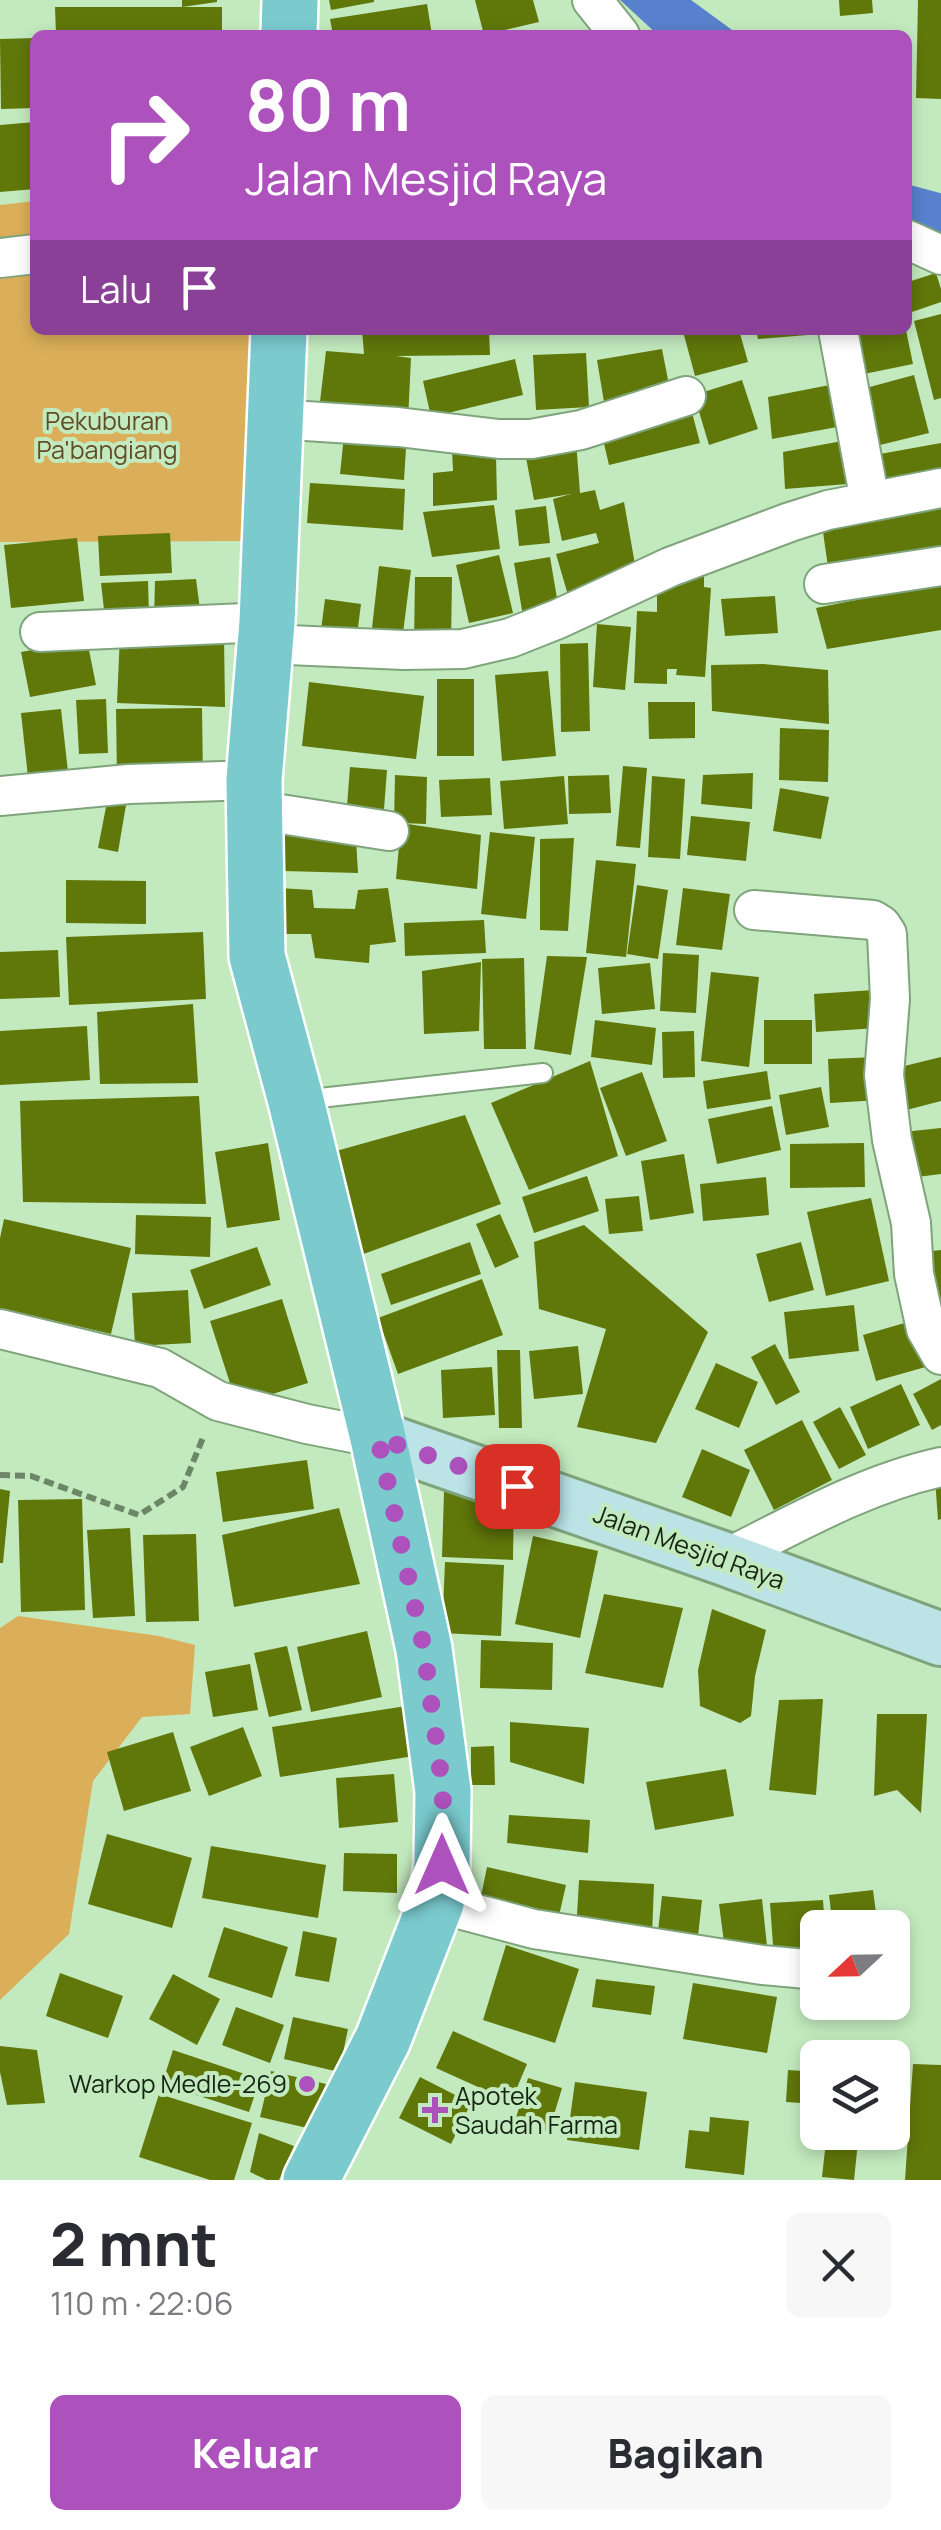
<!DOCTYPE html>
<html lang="id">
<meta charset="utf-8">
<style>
:root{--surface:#fff;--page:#f7f7f7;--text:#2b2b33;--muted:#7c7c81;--accent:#ad51bc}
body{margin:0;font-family:Manrope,sans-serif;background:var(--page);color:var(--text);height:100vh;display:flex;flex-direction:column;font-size:38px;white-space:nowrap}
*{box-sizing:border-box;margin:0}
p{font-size:32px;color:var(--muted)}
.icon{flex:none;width:55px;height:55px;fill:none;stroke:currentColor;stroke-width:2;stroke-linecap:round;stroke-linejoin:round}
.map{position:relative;height:2180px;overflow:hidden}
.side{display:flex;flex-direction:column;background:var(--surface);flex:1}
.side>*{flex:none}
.top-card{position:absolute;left:30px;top:30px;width:882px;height:305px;border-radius:15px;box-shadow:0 5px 15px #0003;background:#ad51bc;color:#fff;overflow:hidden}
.needle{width:65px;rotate:248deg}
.controls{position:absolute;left:800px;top:1910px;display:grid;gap:20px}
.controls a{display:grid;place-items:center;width:110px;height:110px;border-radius:15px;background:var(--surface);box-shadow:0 5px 15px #0003;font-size:50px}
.pin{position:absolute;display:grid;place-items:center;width:85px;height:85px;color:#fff;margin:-42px;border-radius:20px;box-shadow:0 5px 15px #0006}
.me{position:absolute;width:110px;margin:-55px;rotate:0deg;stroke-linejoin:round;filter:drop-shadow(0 0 8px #0008)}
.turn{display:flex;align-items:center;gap:35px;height:210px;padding:0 50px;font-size:45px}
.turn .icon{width:130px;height:130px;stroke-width:2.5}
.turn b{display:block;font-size:70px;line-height:85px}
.then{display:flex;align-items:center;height:95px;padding:0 50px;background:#0003;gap:20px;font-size:38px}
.round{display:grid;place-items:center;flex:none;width:105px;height:105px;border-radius:15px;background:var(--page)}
.headline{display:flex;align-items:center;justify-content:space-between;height:170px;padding:0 50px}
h1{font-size:60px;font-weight:800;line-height:75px}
.cta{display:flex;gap:20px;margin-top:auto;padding:20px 50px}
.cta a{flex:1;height:115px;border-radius:15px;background:var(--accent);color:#fff;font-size:40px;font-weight:800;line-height:115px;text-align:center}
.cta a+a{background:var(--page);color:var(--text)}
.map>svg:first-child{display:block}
.green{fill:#dbaf59}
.water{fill:#5881cd}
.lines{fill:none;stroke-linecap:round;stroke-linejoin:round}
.canal{stroke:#5881cd;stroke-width:38}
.building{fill:#60770a}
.lane-casing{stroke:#7fa47b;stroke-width:22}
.street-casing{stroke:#7fa47b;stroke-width:42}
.secondary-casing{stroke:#7fa47b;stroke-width:58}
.primary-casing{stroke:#fff;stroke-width:60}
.path{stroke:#6c8668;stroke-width:6;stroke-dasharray:10 5;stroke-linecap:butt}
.lane{stroke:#fff;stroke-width:18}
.street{stroke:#fff;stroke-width:38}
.secondary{stroke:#bce4e7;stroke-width:52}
.primary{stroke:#7acace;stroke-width:55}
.route{stroke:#ad51bc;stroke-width:18;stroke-dasharray:0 32.4}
.poi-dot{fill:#ad51bc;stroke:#c3eabe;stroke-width:4}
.labels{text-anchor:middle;stroke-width:8;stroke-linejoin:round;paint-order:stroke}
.park-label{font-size:25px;fill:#614c25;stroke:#c3eabe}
.street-label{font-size:25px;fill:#162414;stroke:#c3eabe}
.poi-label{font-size:25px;fill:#162414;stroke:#c3eabe;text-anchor:end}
</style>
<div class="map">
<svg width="941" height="2180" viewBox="0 0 941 2180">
<rect width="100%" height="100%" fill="#c3eabe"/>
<path class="green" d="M 35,201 L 35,330 L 257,330 L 244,541 L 0,542 L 0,205 Z
M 18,1616 L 159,1636 L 195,1645 L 190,1714 L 142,1717 L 93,1781 L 69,1934 L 0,2000 L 0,1628 Z"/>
<path class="water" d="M 620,0 L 691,0 L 739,35 L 658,35 Z"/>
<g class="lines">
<path class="canal" d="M 908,204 L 941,213"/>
</g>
<path class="building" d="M 182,0 L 217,0 L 217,2 L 182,7 Z
M 329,0 L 374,0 L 374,2 L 331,10 Z
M 475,0 L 533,0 L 539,22 L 484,35 Z
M 839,0 L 872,0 L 873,13 L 840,16 Z
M 918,0 L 941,0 L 941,99 L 916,98 Z
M 427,4 L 432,35 L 333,35 L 330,19 Z
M 55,7 L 222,7 L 222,35 L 56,35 Z
M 35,38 L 35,108 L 1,109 L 0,39 Z
M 35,122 L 35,189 L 0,192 L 0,125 Z
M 936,273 L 941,289 L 941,302 L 909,313 L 908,282 Z
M 941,314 L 941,398 L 934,400 L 914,321 Z
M 362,330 L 489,330 L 490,355 L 396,356 L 411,358 L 408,420 L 319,410 L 326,351 L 364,354 Z
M 701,330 L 739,330 L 748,362 L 695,376 L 684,335 Z
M 756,330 L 832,330 L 832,333 L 758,339 Z
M 848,330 L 906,330 L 913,364 L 859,375 Z
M 662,349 L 670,390 L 604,402 L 597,360 Z
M 586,353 L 589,407 L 536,410 L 533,355 Z
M 515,359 L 523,395 L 431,417 L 423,381 Z
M 914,375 L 929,433 L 880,445 L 866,388 Z
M 742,380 L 758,429 L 709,445 L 694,395 Z
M 840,383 L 848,425 L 772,439 L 768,397 Z
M 690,405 L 700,443 L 609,465 L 600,427 Z
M 345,426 L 407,433 L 404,480 L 340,474 Z
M 576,441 L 580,493 L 595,490 L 600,510 L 624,502 L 636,570 L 570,602 L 556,554 L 599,543 L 596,533 L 562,541 L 553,499 L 571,494 L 534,500 L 524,447 Z
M 842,441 L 847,484 L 785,489 L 783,452 Z
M 941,443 L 941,474 L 877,488 L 869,456 Z
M 478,444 L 480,458 L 496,456 L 497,500 L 433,506 L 433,473 L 453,471 L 452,449 Z
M 310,483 L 405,489 L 403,530 L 307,523 Z
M 494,505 L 500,549 L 432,557 L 423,512 Z
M 546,506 L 550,543 L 519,546 L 515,510 Z
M 941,506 L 941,560 L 829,574 L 821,518 Z
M 170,533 L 172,573 L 100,576 L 98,536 Z
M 77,538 L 84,601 L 11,608 L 4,545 Z
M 499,555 L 513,613 L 469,623 L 456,565 Z
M 550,557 L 560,616 L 524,622 L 514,563 Z
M 704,565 L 704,587 L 711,588 L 705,677 L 676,675 L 677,669 L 667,669 L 667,684 L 634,683 L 637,611 L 657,612 L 657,589 Z
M 379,566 L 411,570 L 402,641 L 371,637 Z
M 415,577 L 452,577 L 451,643 L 414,642 Z
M 196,579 L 201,617 L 154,618 L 155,581 Z
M 148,581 L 149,616 L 105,618 L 101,583 Z
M 941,583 L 941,630 L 827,649 L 816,608 Z
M 775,596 L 778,633 L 725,636 L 721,599 Z
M 325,599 L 361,604 L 356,643 L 320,638 Z
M 597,624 L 631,627 L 625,690 L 593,687 Z
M 120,635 L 224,636 L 225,707 L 117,703 Z
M 87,640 L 96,685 L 30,697 L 21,652 Z
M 588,643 L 590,731 L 561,732 L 560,644 Z
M 763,664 L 828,670 L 829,724 L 712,711 L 711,665 Z
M 548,671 L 556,756 L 502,761 L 495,675 Z
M 437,679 L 474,679 L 474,756 L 437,756 Z
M 309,682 L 424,696 L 416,759 L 302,746 Z
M 106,699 L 108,753 L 79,754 L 76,700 Z
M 648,702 L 695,702 L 695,738 L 649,739 Z
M 202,708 L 203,779 L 117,779 L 116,709 Z
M 61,709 L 69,781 L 29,786 L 21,713 Z
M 780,728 L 829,730 L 828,782 L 779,780 Z
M 623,766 L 647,768 L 640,848 L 616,846 Z
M 350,767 L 387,770 L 383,822 L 346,819 Z
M 753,773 L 752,809 L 701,804 L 703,775 Z
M 395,775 L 427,777 L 426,824 L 401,823 L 481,835 L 477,889 L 396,879 L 401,823 L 394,822 Z
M 609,775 L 611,813 L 569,814 L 568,776 Z
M 564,776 L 568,824 L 504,829 L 500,781 Z
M 652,776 L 685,779 L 680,859 L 648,857 Z
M 490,778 L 492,815 L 441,817 L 439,780 Z
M 780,788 L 829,797 L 821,839 L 773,831 Z
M 107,802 L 126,805 L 118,852 L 98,848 Z
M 691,816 L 750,822 L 746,861 L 687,855 Z
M 284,829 L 356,839 L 358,873 L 283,871 Z
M 490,832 L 535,837 L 526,919 L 481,914 Z
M 574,838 L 568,931 L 540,930 L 540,839 Z
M 596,860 L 636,864 L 626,957 L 586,953 Z
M 66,880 L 146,881 L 146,924 L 66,923 Z
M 637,885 L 668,890 L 658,959 L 627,954 Z
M 279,888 L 312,890 L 314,908 L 355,909 L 358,890 L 388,888 L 396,942 L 370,945 L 369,963 L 315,958 L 311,934 L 279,934 Z
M 683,888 L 730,894 L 722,950 L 676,945 Z
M 484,920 L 486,953 L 405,956 L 404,923 Z
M 203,932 L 206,999 L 69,1005 L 66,937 Z
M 58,950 L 60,997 L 0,999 L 0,952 Z
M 663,953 L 699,955 L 696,1013 L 660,1011 Z
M 547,956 L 587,957 L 571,1055 L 534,1049 Z
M 524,958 L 526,1049 L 484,1049 L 482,959 Z
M 481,962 L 479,1031 L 424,1034 L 422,971 Z
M 650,963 L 655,1009 L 602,1014 L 598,968 Z
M 711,972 L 759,977 L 749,1067 L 701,1061 Z
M 874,990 L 877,1028 L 816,1032 L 814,994 Z
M 193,1004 L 198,1083 L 100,1084 L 97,1012 Z
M 595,1020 L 656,1028 L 652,1065 L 591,1057 Z
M 764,1020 L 812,1020 L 812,1064 L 764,1064 Z
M 87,1026 L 90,1080 L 0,1085 L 0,1031 Z
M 694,1031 L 695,1077 L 663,1078 L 662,1032 Z
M 878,1057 L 880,1100 L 830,1103 L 828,1059 Z
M 941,1057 L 941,1101 L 899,1112 L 888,1070 Z
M 590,1061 L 618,1156 L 529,1190 L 491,1103 Z
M 767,1071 L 771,1099 L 707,1109 L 703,1081 Z
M 642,1072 L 667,1141 L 626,1156 L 600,1088 Z
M 821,1087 L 829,1127 L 786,1135 L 779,1095 Z
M 199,1096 L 206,1204 L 23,1202 L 20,1101 Z
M 772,1106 L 781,1150 L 717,1164 L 708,1119 Z
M 465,1115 L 501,1204 L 358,1256 L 329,1153 Z
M 941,1128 L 941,1174 L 909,1178 L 903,1132 Z
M 268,1143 L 280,1220 L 227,1228 L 215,1152 Z
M 864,1143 L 865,1187 L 790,1188 L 790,1144 Z
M 684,1154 L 694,1213 L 650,1220 L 641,1161 Z
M 587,1176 L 599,1211 L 534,1233 L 522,1197 Z
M 766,1177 L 769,1215 L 703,1221 L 700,1184 Z
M 639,1196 L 643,1231 L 609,1234 L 605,1199 Z
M 871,1198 L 889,1281 L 826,1296 L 807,1212 Z
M 500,1214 L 519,1257 L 495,1268 L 476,1224 Z
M 136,1215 L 211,1217 L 210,1257 L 135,1254 Z
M 4,1219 L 131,1248 L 111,1334 L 0,1308 L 0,1238 Z
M 584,1225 L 708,1332 L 656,1443 L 577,1427 L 606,1329 L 539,1309 L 534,1242 Z
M 470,1242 L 481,1274 L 391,1305 L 381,1274 Z
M 801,1242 L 814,1290 L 769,1302 L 756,1254 Z
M 257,1247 L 271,1285 L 204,1309 L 190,1270 Z
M 941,1250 L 941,1323 L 923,1252 Z
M 482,1279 L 503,1335 L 398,1374 L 378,1318 Z
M 188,1290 L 191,1343 L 135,1346 L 132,1293 Z
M 282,1299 L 308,1383 L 237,1405 L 210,1321 Z
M 854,1305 L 859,1351 L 789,1359 L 784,1312 Z
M 915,1320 L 929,1366 L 876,1381 L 863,1335 Z
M 775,1344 L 800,1392 L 776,1405 L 751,1357 Z
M 578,1346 L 583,1394 L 534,1399 L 529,1351 Z
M 497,1350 L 520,1350 L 522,1428 L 499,1428 Z
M 716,1363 L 758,1382 L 739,1428 L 695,1409 Z
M 492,1367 L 495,1415 L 443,1418 L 441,1370 Z
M 941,1379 L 941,1425 L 932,1430 L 913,1394 Z
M 901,1384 L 920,1425 L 868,1449 L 850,1407 Z
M 840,1407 L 866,1455 L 839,1469 L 813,1422 Z
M 802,1420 L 832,1480 L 774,1510 L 744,1450 Z
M 702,1449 L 750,1470 L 731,1517 L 682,1497 Z
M 307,1460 L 314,1509 L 223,1522 L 216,1472 Z
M 935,1479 L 941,1479 L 941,1519 L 938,1520 Z
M 0,1489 L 10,1491 L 3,1563 L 0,1563 Z
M 444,1492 L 514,1494 L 513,1560 L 442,1557 Z
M 82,1499 L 85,1610 L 21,1612 L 18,1500 Z
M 339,1508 L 360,1584 L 234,1607 L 222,1535 Z
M 130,1528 L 135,1616 L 93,1618 L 87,1530 Z
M 196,1534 L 199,1621 L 146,1622 L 143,1535 Z
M 533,1536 L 598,1551 L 580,1638 L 515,1624 Z
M 445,1562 L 504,1565 L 501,1636 L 442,1633 Z
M 604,1594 L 683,1608 L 663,1688 L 585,1673 Z
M 712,1609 L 766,1630 L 755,1676 L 751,1716 L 740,1723 L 700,1706 L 698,1670 Z
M 367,1631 L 382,1697 L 311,1712 L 297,1647 Z
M 481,1640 L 553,1643 L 552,1690 L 480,1688 Z
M 287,1646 L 302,1710 L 269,1717 L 254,1653 Z
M 250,1664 L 258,1710 L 213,1717 L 205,1672 Z
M 823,1699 L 816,1795 L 769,1790 L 779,1700 Z
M 406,1706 L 414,1756 L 280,1777 L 272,1727 Z
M 877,1714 L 927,1714 L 921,1813 L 897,1790 L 874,1796 Z
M 510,1722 L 589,1728 L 584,1784 L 510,1762 Z
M 243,1727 L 262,1776 L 209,1796 L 190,1747 Z
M 173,1732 L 191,1791 L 124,1811 L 107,1752 Z
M 494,1746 L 495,1785 L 471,1785 L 471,1747 Z
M 726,1769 L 734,1816 L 655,1830 L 646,1782 Z
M 394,1774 L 398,1822 L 339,1828 L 336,1778 Z
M 509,1815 L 590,1820 L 588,1853 L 507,1843 Z
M 107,1834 L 192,1858 L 172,1928 L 88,1904 Z
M 211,1846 L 326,1865 L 318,1918 L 202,1898 Z
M 344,1853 L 397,1854 L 397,1893 L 343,1891 Z
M 487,1867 L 566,1885 L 556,1929 L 478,1911 Z
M 579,1880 L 654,1884 L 652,1936 L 576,1933 Z
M 873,1890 L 878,1928 L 833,1928 L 829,1895 Z
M 662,1896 L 702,1900 L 697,1945 L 657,1940 Z
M 762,1899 L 767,1946 L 725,1950 L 719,1904 Z
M 823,1900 L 825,1928 L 818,1928 L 818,1956 L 774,1959 L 770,1903 Z
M 224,1927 L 288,1947 L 272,1998 L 208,1977 Z
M 303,1931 L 337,1938 L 329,1982 L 295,1976 Z
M 506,1945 L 579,1969 L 555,2043 L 483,2020 Z
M 60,1973 L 123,1996 L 108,2038 L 46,2016 Z
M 173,1974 L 220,1999 L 197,2045 L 149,2019 Z
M 596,1979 L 655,1986 L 651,2015 L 592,2007 Z
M 693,1983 L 777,1997 L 767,2053 L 683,2039 Z
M 236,2007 L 284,2025 L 270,2063 L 222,2045 Z
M 293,2017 L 348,2029 L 339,2072 L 284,2059 Z
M 453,2031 L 527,2064 L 511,2102 L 436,2068 Z
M 840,2041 L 891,2046 L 890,2058 L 839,2058 Z
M 0,2046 L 37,2050 L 45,2103 L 7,2105 L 0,2072 Z
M 173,2050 L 260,2079 L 249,2112 L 162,2084 Z
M 913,2064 L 941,2065 L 941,2180 L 905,2180 Z
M 788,2070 L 818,2072 L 818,2104 L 786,2102 Z
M 271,2071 L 326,2084 L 316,2130 L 260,2117 Z
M 420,2077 L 471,2103 L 451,2144 L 399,2118 Z
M 528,2078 L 562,2088 L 549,2132 L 515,2121 Z
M 575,2082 L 647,2092 L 639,2150 L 567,2140 Z
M 159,2094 L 252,2123 L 234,2180 L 210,2180 L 139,2157 Z
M 710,2117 L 749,2121 L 744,2175 L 685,2168 L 689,2130 L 709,2132 Z
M 827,2132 L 859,2132 L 854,2180 L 822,2177 Z
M 259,2133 L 294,2146 L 279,2180 L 267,2180 L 250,2172 Z"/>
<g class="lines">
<defs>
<path id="lane" d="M 302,1100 L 543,1073"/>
<path id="street" d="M 592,0 L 620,35
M 908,240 L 941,255
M 0,258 L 35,254
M 838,330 L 870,501
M 275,419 L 398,427 L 499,439 L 531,439 L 581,430 L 686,396
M 824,584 L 941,566
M 40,632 L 267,622
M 265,644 L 404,650 L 463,649 L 510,638 L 558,619 L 670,567 L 790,522 L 828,510 L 941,488
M 0,796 L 129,784 L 254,780
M 255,810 L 389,831
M 754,910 L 873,920 L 881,925 L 887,934 L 890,999 L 884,1075 L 892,1140 L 911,1223 L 914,1274 L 926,1329 L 941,1355
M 0,1329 L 160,1368 L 218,1401 L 307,1424 L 378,1438
M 725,1559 C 795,1524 864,1484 941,1467
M 436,1903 L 534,1929 L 762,1965 L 818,1970"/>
<path id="secondary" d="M 378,1438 L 725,1559 L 941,1639"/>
<path id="primary" d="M 289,35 L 290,0
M 279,330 L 267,622 L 254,780 L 257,956 L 296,1101 L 378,1438 L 424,1649 L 443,1791 L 442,1865 L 436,1903 L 383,2039 L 311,2180"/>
</defs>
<use href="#lane" class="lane-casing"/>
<use href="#street" class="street-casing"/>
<use href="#secondary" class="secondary-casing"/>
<use href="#primary" class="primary-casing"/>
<path class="path" d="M 0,1475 L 31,1476 L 139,1515 L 183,1487 L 204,1435"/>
<use href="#lane" class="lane"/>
<use href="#street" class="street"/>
<use href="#secondary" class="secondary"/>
<use href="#primary" class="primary"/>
</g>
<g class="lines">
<path class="route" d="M 442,1865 L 443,1791 L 424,1649 L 378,1438 L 517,1486"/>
</g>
<g class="poi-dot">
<circle cx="307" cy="2084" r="10"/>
<path d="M430 2095h10v10h10v10h-10v10h-10v-10h-10v-10h10z"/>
</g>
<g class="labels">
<g class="park-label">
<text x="107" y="430">Pekuburan<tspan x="107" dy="29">Pa'bangiang</tspan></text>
</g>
<g class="street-label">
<text transform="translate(689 1547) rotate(20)" y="9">Jalan Mesjid Raya</text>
</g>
<g class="poi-label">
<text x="287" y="2093">Warkop Medle-269</text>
<text x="455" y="2105" text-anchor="start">Apotek<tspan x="455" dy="29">Saudah Farma</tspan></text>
</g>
</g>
</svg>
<div class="controls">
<a><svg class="needle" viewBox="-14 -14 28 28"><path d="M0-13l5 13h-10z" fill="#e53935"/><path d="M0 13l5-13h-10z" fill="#7c7c81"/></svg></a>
<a><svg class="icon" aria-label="layers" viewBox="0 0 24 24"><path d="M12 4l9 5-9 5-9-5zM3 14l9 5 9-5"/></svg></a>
</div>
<div class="pin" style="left:517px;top:1486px;background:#d93025"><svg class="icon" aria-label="arrive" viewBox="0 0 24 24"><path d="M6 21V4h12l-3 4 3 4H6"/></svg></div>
<svg class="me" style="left:442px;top:1865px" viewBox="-20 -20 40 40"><path d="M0-17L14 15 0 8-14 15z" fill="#ad51bc" stroke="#fff" stroke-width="4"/></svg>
<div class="top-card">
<div class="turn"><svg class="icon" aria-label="right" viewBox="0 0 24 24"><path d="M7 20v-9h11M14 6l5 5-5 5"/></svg><div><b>80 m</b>Jalan Mesjid Raya</div></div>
<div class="then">Lalu<svg class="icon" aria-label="arrive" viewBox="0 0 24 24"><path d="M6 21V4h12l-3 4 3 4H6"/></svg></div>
</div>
</div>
<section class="side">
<div class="headline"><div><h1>2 mnt</h1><p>110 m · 22:06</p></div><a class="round"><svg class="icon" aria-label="close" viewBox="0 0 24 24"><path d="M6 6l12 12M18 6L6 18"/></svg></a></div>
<div class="cta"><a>Keluar</a><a>Bagikan</a></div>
</section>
